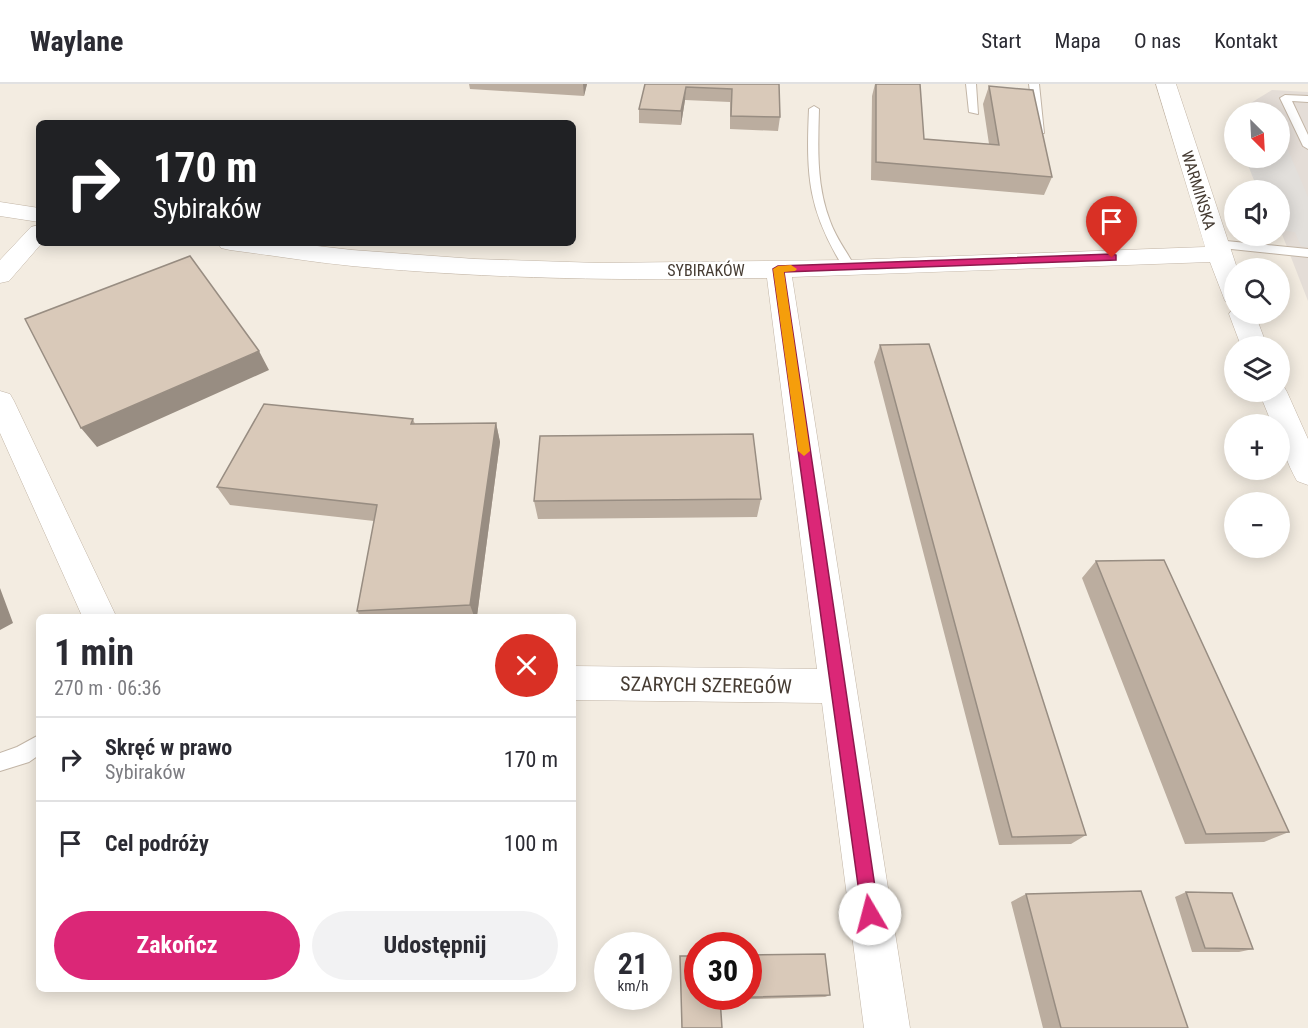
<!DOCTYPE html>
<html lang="pl">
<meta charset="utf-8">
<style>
:root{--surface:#fff;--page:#f2f2f3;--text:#2b2b33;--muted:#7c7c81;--line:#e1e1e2;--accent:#db2777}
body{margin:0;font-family:"Roboto Condensed",sans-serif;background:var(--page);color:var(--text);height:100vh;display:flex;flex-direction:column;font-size:22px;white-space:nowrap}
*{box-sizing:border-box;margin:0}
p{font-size:20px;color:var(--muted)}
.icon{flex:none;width:33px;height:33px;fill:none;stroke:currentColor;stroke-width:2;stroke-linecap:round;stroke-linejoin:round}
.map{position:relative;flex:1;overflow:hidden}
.panel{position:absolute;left:36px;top:530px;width:540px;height:378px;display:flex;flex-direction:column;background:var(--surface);border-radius:9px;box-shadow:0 3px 15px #0003}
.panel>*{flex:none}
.banner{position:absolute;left:36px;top:36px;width:540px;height:126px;border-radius:9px;box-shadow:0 3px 15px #0003;background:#202124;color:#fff;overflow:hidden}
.needle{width:39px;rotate:156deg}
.controls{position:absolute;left:1224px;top:18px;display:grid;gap:12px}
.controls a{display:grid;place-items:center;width:66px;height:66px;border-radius:50%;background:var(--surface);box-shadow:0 3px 15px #0003;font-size:30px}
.speed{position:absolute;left:594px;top:848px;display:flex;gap:12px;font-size:30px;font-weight:700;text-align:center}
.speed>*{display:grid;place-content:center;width:78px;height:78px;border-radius:50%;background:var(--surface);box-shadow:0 3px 15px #0003;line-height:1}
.speed small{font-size:15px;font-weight:400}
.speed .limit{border:9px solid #d22;background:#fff;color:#111}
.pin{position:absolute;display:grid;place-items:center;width:51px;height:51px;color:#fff;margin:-62px -26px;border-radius:50% 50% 50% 0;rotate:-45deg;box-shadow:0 0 6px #0007}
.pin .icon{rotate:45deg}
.me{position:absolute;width:66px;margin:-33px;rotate:352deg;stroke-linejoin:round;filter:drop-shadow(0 0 4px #0008)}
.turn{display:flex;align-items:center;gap:21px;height:126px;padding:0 18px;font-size:27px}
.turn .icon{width:78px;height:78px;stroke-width:2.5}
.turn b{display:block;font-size:42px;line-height:51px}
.round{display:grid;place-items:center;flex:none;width:63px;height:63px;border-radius:32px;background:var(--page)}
.overview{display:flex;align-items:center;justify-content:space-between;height:102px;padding:0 18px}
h1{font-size:36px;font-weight:700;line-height:45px}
.primary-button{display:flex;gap:12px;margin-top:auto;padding:12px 18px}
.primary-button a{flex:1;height:69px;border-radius:36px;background:var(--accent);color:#fff;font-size:24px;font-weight:700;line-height:69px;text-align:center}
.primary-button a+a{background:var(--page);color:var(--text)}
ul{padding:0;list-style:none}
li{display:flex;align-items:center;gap:18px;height:84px;padding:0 18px;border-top:2px solid var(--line)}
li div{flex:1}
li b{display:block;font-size:22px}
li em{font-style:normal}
header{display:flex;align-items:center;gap:36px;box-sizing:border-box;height:84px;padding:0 30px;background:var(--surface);border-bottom:2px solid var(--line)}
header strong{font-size:28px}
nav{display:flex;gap:33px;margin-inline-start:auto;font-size:21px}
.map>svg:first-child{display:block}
.industrial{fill:#e4ddd7}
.parking{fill:#e2dfdb}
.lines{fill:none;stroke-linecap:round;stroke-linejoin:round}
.lane-casing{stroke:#c2b5a6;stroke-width:2}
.street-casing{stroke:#c2b5a6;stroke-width:1}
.lane{fill:#fff;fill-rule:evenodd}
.street{fill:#fff;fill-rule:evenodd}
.wall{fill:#bbad9f}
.shaded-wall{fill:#988d82}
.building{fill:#d9c9b9;stroke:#988d82;stroke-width:1.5}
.route{fill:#db2777;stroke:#8e194d;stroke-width:1.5}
.slow{fill:#f59e0b}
.labels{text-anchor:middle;stroke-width:4.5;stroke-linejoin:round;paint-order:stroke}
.far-street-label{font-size:16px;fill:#453b32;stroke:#fff}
.street-label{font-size:20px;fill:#453b32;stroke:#fff}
</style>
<header>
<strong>Waylane</strong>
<nav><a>Start</a><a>Mapa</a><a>O nas</a><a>Kontakt</a></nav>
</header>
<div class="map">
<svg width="1308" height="944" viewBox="0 0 1308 944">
<rect width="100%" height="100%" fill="#f3ece1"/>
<path class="industrial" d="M 1272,6 L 1308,8 L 1308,217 L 1280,145 L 1280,28 L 1236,28 Z"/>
<path class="parking" d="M 1280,47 L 1308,113 L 1308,163 L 1301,162 L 1295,148 L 1280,146 L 1280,106 L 1258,106 L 1245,74 L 1280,74 Z"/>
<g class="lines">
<defs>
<path id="lane" d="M 966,0 L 976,0 L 978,30 L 969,28 Z
M 1029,0 L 1039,0 L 1044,49 L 1036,49 L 1035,47 Z
M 1285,11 L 1308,12 L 1308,18 L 1292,17 L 1308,51 L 1308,65 L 1303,62 L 1280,14 Z
M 814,22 L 819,25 C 818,63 816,101 830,137 C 836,154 847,168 855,183 L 849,187 L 845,186 C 808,127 806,93 809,25 Z
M 1216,156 L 1308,165 L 1308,173 L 1212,163 L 1212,157 Z
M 39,651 L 39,671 L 29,678 L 0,687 L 0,669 L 17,663 Z"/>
<path id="street" d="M 1156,0 L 1176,0 L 1237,184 L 1234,184 L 1234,219 L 1225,217 L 1210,178 L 792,193 L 910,944 L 864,944 L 822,619 L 573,616 L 573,582 L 817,585 L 767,194 C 629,197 490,195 352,182 C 311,178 271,171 230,166 L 221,164 L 218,159 L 291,159 L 352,166 L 475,175 L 599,179 L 848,176 L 1205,163 Z
M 0,118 L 39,124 L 39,138 L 0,132 Z
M 39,141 L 39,159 L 42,159 L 9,197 L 0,199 L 0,176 L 31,143 Z
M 1234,223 L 1234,230 L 1255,230 L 1267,262 L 1241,262 L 1229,230 Z
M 1280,300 L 1283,301 L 1287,308 L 1308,355 L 1308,401 L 1297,397 C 1287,379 1280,361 1280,340 L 1272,340 L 1259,308 L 1280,308 Z
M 0,307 L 10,310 L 14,317 L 116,532 L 82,532 L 0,349 Z"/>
</defs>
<use href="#lane" class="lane-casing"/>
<use href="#street" class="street-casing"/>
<use href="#lane" class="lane"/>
<use href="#street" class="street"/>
</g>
<path class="wall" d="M 469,0 L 587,0 L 584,12 L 470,5 Z
M 645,0 L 779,0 L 780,33 L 778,47 L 730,45 L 730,18 L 685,16 L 681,41 L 639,39 L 639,25 Z
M 875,0 L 920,0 L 924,55 L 989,60 L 983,20 L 989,2 L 1052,93 L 1044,111 L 871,96 L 872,12 Z
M 880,261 L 1086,751 L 1071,760 L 999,761 L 874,278 Z
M 413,335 L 415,340 L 496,339 L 500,358 L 477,532 L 360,532 L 357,527 L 374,437 L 230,421 L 217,403 Z
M 761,415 L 757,433 L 538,435 L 534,417 Z
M 1096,477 L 1289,748 L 1264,758 L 1185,760 L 1082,494 Z
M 1186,808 L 1253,865 L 1239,868 L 1192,868 L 1175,813 Z
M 1026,810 L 1188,944 L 1043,944 L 1011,818 Z
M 680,872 L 830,911 L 825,913 L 720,916 L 722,944 L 682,944 Z"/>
<path class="shaded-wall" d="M 583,0 L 587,0 L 584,12 Z
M 686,3 L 685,16 L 681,41 L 681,27 Z
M 259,267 L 269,286 L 97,363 L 81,344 Z
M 496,339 L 500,358 L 477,532 L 474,532 L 470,521 Z
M 0,504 L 13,539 L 0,546 Z"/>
<path class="building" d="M 645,0 L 779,0 L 780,33 L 731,32 L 732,5 L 686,3 L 681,27 L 639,25 Z
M 876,0 L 920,0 L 924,55 L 999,61 L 989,2 L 1033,6 L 1052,93 L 876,78 Z
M 190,172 L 259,267 L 81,344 L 25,235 Z
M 929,260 L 1086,751 L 1012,753 L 880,261 Z
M 264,320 L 413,335 L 411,340 L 496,339 L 470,521 L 357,527 L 377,421 L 217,403 Z
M 753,350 L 761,415 L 534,417 L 540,352 Z
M 1164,476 L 1289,748 L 1206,750 L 1096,477 Z
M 1141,807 L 1188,944 L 1061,944 L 1026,810 Z
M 1186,808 L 1232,809 L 1253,865 L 1205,864 Z
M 825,870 L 830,911 L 720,914 L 722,944 L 682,944 L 680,872 L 698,872 L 698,912 L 748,912 L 748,871 Z"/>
<path class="route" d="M 1112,170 L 1116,171 L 1116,176 L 784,188 L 879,830 L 877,836 L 870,839 L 864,836 L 862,830 L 773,185 L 778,182 Z"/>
<path class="slow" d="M 791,181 L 797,185 L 795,187 L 784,188 L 810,367 L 804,372 L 798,367 L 773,185 L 778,182 Z"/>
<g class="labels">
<g class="far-street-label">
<text transform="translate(1199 106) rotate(73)" y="6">WARMIŃSKA</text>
<text x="706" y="192">SYBIRAKÓW</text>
</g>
<g class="street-label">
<text transform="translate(706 601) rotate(1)" y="7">SZARYCH SZEREGÓW</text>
</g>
</g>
</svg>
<div class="controls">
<a><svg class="needle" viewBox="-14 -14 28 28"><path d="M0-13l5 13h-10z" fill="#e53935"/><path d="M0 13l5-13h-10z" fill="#7c7c81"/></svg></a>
<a><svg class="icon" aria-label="sound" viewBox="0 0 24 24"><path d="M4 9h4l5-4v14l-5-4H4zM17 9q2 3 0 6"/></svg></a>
<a><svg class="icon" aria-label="search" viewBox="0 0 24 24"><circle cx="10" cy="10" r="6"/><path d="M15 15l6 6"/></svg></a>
<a><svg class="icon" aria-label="layers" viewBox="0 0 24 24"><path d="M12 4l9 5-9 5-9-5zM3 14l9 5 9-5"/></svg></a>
<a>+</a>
<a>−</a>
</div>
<div class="speed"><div>21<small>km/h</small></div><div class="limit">30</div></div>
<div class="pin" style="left:1112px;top:174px;background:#d93025"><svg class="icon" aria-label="arrive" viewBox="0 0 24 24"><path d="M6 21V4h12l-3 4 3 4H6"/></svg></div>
<svg class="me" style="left:870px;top:830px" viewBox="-20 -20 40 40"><circle r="19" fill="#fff"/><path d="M0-13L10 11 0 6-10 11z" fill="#db2777"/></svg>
<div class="banner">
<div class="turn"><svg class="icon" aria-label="right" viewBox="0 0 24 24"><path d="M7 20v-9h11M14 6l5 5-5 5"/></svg><div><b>170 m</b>Sybiraków</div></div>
</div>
<section class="panel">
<div class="overview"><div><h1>1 min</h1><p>270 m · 06:36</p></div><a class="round" style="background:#d93025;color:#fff"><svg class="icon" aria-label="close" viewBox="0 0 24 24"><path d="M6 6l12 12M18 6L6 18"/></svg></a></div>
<ul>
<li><svg class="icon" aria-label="right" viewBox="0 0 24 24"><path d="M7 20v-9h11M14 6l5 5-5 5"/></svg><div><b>Skręć w prawo</b><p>Sybiraków</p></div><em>170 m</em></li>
<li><svg class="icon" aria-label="arrive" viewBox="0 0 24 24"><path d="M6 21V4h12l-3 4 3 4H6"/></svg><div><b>Cel podróży</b></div><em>100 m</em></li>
</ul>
<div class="primary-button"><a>Zakończ</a><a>Udostępnij</a></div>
</section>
</div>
